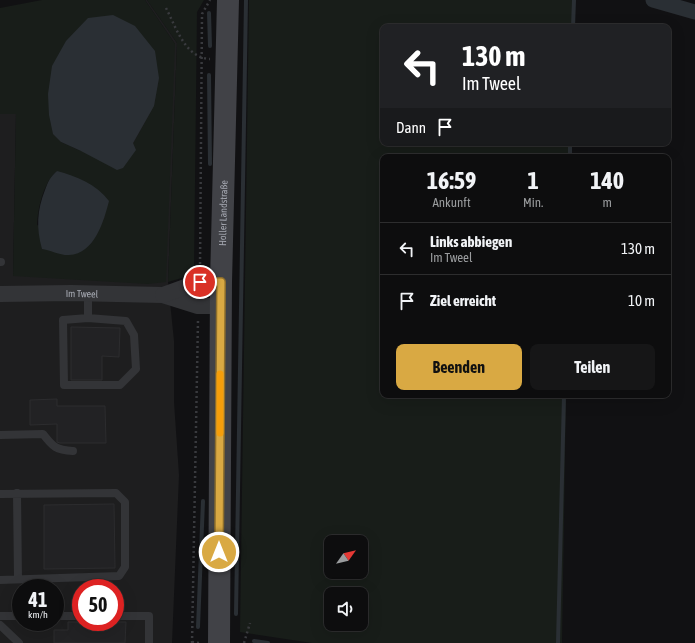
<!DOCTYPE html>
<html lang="de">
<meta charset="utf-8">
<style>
:root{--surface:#0d0d0e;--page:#161617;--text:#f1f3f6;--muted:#9a9c9e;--line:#2d2d2e;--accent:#d9a943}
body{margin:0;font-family:"Asap Condensed",sans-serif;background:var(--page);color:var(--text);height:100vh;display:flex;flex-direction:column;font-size:15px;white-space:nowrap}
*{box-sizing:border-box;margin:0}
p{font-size:13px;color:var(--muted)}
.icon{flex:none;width:22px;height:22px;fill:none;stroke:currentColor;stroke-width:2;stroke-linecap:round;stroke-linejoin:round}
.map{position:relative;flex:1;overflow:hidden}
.sheet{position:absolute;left:380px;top:154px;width:291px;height:244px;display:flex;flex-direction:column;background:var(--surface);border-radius:8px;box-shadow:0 4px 16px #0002,0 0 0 1px var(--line)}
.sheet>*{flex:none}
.banner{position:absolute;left:380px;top:24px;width:291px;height:122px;border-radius:8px;box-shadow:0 4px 16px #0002,0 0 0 1px var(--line);background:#202124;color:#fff;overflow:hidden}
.needle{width:26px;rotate:56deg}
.buttons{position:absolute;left:324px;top:535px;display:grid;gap:8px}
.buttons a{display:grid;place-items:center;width:44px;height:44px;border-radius:8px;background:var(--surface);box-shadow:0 4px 16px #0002,0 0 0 1px var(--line);font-size:20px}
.speed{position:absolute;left:12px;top:579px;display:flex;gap:8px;font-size:20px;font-weight:700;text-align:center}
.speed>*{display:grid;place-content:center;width:52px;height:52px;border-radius:50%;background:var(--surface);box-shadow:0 4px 16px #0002,0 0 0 1px var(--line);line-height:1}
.speed small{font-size:10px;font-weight:400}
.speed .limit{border:6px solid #d22;background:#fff;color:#111}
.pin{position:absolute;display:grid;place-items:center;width:34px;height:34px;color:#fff;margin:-17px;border:2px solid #fff;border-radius:50%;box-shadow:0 1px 4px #0007}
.me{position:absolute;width:44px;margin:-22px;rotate:0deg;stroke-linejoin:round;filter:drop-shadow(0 0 3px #0008)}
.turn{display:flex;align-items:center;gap:14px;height:84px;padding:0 16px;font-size:18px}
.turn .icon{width:52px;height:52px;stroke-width:2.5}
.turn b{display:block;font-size:28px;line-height:34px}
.then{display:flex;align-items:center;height:38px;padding:0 16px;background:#0003;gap:8px;font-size:15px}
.eta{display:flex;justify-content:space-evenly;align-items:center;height:68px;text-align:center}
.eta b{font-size:24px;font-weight:700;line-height:28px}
.button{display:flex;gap:8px;margin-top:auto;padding:8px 16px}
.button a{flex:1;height:46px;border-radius:8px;background:var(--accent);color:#111;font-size:16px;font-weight:700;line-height:46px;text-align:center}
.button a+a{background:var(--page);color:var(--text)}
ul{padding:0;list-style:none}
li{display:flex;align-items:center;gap:12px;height:52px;padding:0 16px;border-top:1px solid var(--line)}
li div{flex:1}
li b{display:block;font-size:15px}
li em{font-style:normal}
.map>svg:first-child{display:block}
.built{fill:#1e1e1f;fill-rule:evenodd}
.green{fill:#181d19;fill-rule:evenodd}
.water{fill:#2a2f34}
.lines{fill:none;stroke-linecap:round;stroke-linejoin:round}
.stream{stroke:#2a2f34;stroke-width:4}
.canal{stroke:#2a2f34;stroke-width:15}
.building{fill:#222224;stroke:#2c2c2e}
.path{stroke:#393a3e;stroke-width:2.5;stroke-dasharray:2 3;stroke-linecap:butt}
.lane{stroke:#333437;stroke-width:8}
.street{stroke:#333437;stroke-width:16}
.secondary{stroke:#414247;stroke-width:22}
.route-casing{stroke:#8d6e2c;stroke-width:10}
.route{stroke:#d9a943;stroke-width:7}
.slow{stroke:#f59e0b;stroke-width:7}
.labels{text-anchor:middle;stroke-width:4;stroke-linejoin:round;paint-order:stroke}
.street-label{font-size:10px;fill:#a5a8b1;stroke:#0d0c0e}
</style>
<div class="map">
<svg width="695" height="643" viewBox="0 0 695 643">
<rect width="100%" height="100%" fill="#111113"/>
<path class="built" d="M 145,0 L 147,0 L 177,43 L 168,282 L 174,341 L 174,402 L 179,475 L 172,643 L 0,643 L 0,114 L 16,114 L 13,276 L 175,44 ZM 21,588 L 55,588 L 55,622 L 21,622 ZM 81,588 L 115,588 L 115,622 L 81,622 Z"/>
<path class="green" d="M 42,0 L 145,0 L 175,44 L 166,282 L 148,284 L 13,276 L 16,114 L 0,114 L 0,8 ZM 159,78 L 154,106 L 133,144 L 81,151 L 61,142 ZM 57,171 L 105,217 L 91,244 L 37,225 C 38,208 43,183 57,171 Z
M 147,0 L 204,0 L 197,12 L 194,269 L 185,277 L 168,282 L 177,43 Z
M 249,0 L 573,0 L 573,27 L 383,27 L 383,143 L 571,143 L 570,157 L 383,157 L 383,395 L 566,395 L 562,643 L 312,643 L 240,632 ZM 331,542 L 361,542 L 361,572 L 331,572 ZM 331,594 L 361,594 L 361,624 L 331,624 Z"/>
<path class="water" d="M 113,15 L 135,26 L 155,51 L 159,78 L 154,106 L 133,143 L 136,150 L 123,168 L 117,170 L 81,151 L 61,142 L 53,134 L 49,115 L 48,94 L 52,66 L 66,41 L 88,18 Z
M 57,171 C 76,176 96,184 109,201 C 104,220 95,254 69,255 C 63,256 49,250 42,249 C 36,228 37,210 45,190 C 48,182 50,177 57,171 Z"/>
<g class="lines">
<path class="stream" d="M 209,13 L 210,46
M 573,27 L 574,0
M 209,75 L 210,164
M 570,157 L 570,143
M 236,614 L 246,0
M 198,627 L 203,501
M 254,641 L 268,643
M 558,643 L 564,395"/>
<path class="canal" d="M 653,0 L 695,12"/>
</g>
<path class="building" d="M 71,327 L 120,328 L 119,357 L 102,356 L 102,380 L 71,380 Z
M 57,399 L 57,406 L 105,406 L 106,443 L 60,443 L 57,442 L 57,424 L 30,425 L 30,400 Z
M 114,504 L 115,568 L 44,569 L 44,505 Z
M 68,622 L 126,622 L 125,643 L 54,643 L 54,630 L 68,630 Z"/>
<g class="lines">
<path class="path" d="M 166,8 C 176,27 185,58 210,59
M 200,269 L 202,14 L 210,0
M 192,642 L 199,643
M 192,643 L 198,320
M 244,643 L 250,623"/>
<path class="lane" d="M 0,262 L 1,262
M 88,318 L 63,320 L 64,385 L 120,385 L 136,369 L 134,335 L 126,321 L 88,318 L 88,294
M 0,435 L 43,434 C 53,447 56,450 73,451
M 17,493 L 18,579
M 0,494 L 116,493 L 125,502 L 125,567 L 119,576 L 0,580
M 0,616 L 21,616
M 55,616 L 81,616
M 115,616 L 149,616 L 149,643
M 0,625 L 19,643"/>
<g class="street">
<path id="s1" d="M 0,294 L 71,293 L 163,295 L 198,306 L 221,306"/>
<path d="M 163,295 L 199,282 L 221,282"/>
</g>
<path class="secondary" id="s2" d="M 219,643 L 221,282 L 228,0"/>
</g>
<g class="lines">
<defs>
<path id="route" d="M 200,282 L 221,282 L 219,552"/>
</defs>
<use href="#route" class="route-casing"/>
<use href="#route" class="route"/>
<path class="slow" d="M 220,433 L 220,374"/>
</g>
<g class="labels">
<g class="street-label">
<text dy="4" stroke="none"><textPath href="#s2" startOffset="430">Holler Landstraße</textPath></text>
<text dy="4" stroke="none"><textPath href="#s1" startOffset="82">Im Tweel</textPath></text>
</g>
</g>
</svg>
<div class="buttons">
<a><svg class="needle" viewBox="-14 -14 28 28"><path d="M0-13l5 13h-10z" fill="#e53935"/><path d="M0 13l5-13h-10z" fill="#9a9c9e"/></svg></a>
<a><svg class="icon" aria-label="sound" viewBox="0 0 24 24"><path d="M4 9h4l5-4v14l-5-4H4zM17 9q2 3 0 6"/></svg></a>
</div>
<div class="speed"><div>41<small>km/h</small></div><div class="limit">50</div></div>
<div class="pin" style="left:200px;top:282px;background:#d93025"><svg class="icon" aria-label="arrive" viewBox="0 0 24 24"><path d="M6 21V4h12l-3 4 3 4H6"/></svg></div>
<svg class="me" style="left:219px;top:552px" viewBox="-20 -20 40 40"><circle r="17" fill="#d9a943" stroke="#fff" stroke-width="3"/><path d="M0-11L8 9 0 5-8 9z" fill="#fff"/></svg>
<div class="banner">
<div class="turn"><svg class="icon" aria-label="left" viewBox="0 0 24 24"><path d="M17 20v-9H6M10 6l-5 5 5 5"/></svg><div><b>130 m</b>Im Tweel</div></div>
<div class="then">Dann<svg class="icon" aria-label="arrive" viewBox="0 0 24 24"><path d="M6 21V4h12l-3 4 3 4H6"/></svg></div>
</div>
<section class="sheet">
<div class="eta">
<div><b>16:59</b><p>Ankunft</p></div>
<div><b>1</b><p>Min.</p></div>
<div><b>140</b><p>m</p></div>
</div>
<ul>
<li><svg class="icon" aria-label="left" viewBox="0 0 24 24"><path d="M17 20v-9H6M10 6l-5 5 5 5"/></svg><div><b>Links abbiegen</b><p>Im Tweel</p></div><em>130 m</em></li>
<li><svg class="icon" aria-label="arrive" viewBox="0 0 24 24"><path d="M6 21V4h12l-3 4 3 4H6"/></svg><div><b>Ziel erreicht</b></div><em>10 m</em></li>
</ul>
<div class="button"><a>Beenden</a><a>Teilen</a></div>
</section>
</div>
